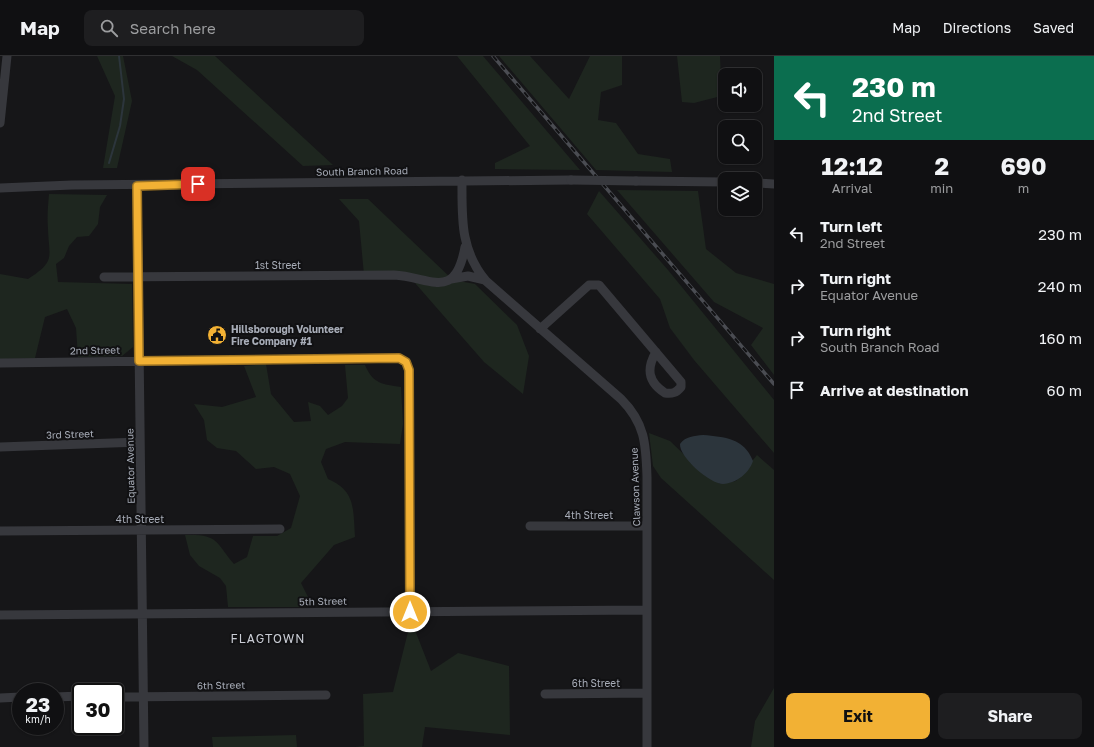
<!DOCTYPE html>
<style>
:root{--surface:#101012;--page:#1e1e20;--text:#f1f3f6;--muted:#9c9d9f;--line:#303032;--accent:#f2b134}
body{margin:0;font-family:"Golos Text",sans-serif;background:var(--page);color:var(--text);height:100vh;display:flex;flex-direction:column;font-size:15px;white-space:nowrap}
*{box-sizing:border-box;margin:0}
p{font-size:13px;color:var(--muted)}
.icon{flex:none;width:22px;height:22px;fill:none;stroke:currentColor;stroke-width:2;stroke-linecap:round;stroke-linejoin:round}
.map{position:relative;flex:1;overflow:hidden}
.sheet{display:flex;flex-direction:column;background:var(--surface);width:320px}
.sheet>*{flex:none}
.top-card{background:#0b6e4f;color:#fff;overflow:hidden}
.controls{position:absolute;left:718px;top:12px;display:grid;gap:8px}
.controls a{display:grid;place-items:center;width:44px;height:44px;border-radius:8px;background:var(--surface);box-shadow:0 1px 3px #0004,0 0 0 1px var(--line);font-size:20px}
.speed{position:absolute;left:12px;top:627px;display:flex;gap:8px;font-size:20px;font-weight:700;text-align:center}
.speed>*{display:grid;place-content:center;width:52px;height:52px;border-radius:50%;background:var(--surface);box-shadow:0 1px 3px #0004,0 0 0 1px var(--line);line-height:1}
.speed small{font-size:10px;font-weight:400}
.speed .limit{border:2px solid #111;border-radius:6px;background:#fff;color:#111}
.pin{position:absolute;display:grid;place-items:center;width:34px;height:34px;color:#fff;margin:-17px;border-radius:8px;box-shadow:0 2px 6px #0006}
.me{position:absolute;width:44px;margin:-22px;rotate:0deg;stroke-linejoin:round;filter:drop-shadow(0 0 3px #0008)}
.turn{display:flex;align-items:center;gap:14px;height:84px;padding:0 12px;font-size:18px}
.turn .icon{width:52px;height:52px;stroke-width:2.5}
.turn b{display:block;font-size:28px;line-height:34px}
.eta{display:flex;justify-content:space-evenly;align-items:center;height:68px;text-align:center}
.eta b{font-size:24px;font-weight:700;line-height:28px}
.cta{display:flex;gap:8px;margin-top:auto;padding:8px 12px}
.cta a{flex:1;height:46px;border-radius:8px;background:var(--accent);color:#111;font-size:16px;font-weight:700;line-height:46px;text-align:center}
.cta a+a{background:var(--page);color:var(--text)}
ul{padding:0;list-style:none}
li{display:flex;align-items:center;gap:12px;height:52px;padding:0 12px}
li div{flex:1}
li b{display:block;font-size:15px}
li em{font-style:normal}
header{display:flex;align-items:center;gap:24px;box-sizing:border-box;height:56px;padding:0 20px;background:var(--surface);border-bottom:1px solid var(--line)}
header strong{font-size:19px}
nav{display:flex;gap:22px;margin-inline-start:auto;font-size:14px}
.search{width:280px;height:36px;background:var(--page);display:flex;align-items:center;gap:10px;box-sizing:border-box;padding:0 14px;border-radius:8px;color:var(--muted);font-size:15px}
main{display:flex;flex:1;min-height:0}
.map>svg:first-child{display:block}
.green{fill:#1e261f}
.water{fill:#2c353c}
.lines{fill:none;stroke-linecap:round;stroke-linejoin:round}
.stream{stroke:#2c353c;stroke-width:2}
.minor{stroke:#37383d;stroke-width:9}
.rail-casing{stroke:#4a4c52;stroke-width:3.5}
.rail{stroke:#111113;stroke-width:2;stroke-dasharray:6;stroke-linecap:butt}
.minor-bridge{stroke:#37383d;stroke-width:9}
.route-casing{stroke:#9d7322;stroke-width:10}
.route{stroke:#f2b134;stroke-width:7}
.labels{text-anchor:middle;stroke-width:4;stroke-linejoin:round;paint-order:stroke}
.street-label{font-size:10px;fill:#a8adb8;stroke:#111113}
.poi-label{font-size:10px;font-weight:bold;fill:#a8adb8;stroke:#111113;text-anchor:start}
.quarter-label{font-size:12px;letter-spacing:1px;fill:#c9ccd4;stroke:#111113}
</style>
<header>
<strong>Map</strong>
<div class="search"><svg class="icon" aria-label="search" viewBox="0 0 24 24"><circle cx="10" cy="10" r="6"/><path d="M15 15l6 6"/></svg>Search here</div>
<nav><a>Map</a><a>Directions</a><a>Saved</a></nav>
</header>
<main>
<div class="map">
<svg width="774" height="691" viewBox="0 0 774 691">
<rect width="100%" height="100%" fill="#161618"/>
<path class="green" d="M 97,0 L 123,0 L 132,45 L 117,112 L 103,112 L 115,40 Z
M 172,0 L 215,0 L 333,109 L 303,110 L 197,14 Z
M 457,0 L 483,0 L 580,114 L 495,113 L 495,107 L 530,90 Z
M 499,0 L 530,0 L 569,43 L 590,0 L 622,0 L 622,29 L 601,36 L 598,64 L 616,67 L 638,98 L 670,103 L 672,116 L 596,114 Z
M 677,0 L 720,0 L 721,22 L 725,39 L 694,47 L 682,46 Z
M 617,134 L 698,135 L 706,193 L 736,217 L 774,228 L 774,319 L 751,289 L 763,272 L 714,246 Z
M 599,135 L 668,214 L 774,344 L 774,397 L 694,304 L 670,272 L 660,243 L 587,158 Z
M 49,138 L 107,139 L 100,151 L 98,168 L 89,180 L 77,181 L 69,190 L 64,202 L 56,208 L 58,226 L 132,228 L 133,291 L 122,300 L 78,301 L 76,272 L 67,253 L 45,261 L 35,302 L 0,303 L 0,218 L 28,223 C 56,205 49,202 48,173 C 47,161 48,150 49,138 Z
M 339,143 L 368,143 L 453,224 L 475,228 L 517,269 L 529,300 L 523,338 L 484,306 L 408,219 L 364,219 L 359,165 Z
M 266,308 L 271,338 L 294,366 L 311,365 L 308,346 L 320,350 L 328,359 L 342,350 L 348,342 L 345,309 L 365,309 C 373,328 382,328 401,331 L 403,368 L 400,388 L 345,386 L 326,393 L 321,406 L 328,423 C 356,435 353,453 355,481 L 334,489 L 301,527 L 313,551 L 228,551 L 226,530 L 220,522 L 199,510 L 190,499 L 185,479 C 218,478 215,485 234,508 L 247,501 L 253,480 L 277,480 L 291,472 L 300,440 L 290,418 L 274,411 L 256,413 L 236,395 L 217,392 L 207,384 L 204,364 L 194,348 L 222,351 L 256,341 L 244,310 Z
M 649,377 L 670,385 L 699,413 L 720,428 L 736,425 L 757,399 L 774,414 L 774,524 L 661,422 L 653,410 Z
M 411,564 L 431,615 L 458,597 L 509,610 L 510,679 L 425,671 L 422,691 L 355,691 L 364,690 L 363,638 L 393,636 Z
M 774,632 L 774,691 L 751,691 L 755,665 Z
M 296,679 L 297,691 L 213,691 L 212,681 Z"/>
<path class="water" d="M 703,379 C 725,381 744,382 753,405 C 749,417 737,427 723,428 C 710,428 679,401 680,388 C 686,380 694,380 703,379 Z"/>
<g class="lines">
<path class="stream" d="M 109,107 L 120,70 L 124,43 L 119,0"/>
<path class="minor" d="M 0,67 L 7,0
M 462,124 C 462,162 460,194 486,225 L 621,343 C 645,367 646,388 647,421 L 647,691
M 636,125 L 725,126
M 755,127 L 774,128
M 137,129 L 144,691
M 0,132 L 72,129 L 571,124
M 104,221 L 394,219 C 431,221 455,246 465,191
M 451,223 L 468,220 L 485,224
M 540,273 L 589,229 L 599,229 L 681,326 L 681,331 C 676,337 672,338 665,337 C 648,326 646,313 656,296
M 0,307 L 399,302 L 406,306 L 409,314 L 410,555
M 0,391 L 140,386
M 530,470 L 647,470
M 0,475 L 280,473
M 0,559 L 647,554
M 545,638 L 647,637
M 55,641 L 81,640
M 115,641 L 326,639
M 0,642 L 21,641"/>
<defs>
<path id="rail" d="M 493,0 L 774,328"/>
</defs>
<use href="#rail" class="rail-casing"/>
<use href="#rail" class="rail"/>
<path class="minor-bridge" d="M 571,124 L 636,125"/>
</g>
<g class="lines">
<defs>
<path id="route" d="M 198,128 L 137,130 L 139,305 L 399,302 L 406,306 L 409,314 L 410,556"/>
</defs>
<use href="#route" class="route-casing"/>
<use href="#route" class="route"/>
</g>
<defs>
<symbol id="civic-disc" viewBox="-11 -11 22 22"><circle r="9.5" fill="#f2b134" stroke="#111113"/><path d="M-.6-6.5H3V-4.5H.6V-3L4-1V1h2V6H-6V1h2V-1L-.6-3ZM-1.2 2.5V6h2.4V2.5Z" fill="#111"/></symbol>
</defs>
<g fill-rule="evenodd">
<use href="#civic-disc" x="206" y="268" width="22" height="22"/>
</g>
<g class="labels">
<g class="street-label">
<text transform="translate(362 115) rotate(-1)" y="4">South Branch Road</text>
<text x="278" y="213">1st Street</text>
<text transform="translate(95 294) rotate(-1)" y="4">2nd Street</text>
<text transform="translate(70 378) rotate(-2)" y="4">3rd Street</text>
<text transform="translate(130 410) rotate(-91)" y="4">Equator Avenue</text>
<text transform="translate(635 431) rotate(-92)" y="4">Clawson Avenue</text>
<text x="589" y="463">4th Street</text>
<text x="140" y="467">4th Street</text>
<text transform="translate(323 545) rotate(-1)" y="4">5th Street</text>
<text x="596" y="631">6th Street</text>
<text transform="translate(221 629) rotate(-1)" y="4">6th Street</text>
</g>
<g class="poi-label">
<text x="231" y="277">Hillsborough Volunteer<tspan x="231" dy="12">Fire Company #1</tspan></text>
</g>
<g class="quarter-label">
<text x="268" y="587">FLAGTOWN</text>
</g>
</g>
</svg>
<div class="controls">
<a><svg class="icon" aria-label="sound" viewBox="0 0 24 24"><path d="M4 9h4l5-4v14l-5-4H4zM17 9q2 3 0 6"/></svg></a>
<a><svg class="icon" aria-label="search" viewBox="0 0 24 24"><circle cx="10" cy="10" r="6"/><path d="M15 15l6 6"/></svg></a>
<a><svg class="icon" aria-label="layers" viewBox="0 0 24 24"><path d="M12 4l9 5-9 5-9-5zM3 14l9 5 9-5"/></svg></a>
</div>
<div class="speed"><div>23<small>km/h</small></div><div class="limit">30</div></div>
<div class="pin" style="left:198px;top:128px;background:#d93025"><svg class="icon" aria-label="arrive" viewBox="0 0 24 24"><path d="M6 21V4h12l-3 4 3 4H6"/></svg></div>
<svg class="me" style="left:410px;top:556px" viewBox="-20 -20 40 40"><circle r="17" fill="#f2b134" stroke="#fff" stroke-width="3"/><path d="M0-11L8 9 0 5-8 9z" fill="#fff"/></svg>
</div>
<section class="sheet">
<div class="top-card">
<div class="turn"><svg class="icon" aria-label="left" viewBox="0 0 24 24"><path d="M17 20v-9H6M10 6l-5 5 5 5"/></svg><div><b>230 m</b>2nd Street</div></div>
</div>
<div class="eta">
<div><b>12:12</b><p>Arrival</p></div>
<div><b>2</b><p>min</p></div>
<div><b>690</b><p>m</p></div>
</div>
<ul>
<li><svg class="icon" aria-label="left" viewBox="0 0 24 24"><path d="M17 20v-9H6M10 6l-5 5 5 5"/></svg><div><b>Turn left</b><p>2nd Street</p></div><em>230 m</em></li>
<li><svg class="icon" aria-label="right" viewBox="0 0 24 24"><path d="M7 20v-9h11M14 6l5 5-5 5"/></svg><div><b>Turn right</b><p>Equator Avenue</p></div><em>240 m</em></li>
<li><svg class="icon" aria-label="right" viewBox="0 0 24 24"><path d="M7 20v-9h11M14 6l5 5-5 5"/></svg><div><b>Turn right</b><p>South Branch Road</p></div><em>160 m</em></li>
<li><svg class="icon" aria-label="arrive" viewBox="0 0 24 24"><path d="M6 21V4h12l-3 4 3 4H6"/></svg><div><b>Arrive at destination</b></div><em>60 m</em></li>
</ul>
<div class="cta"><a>Exit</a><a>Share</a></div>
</section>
</main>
